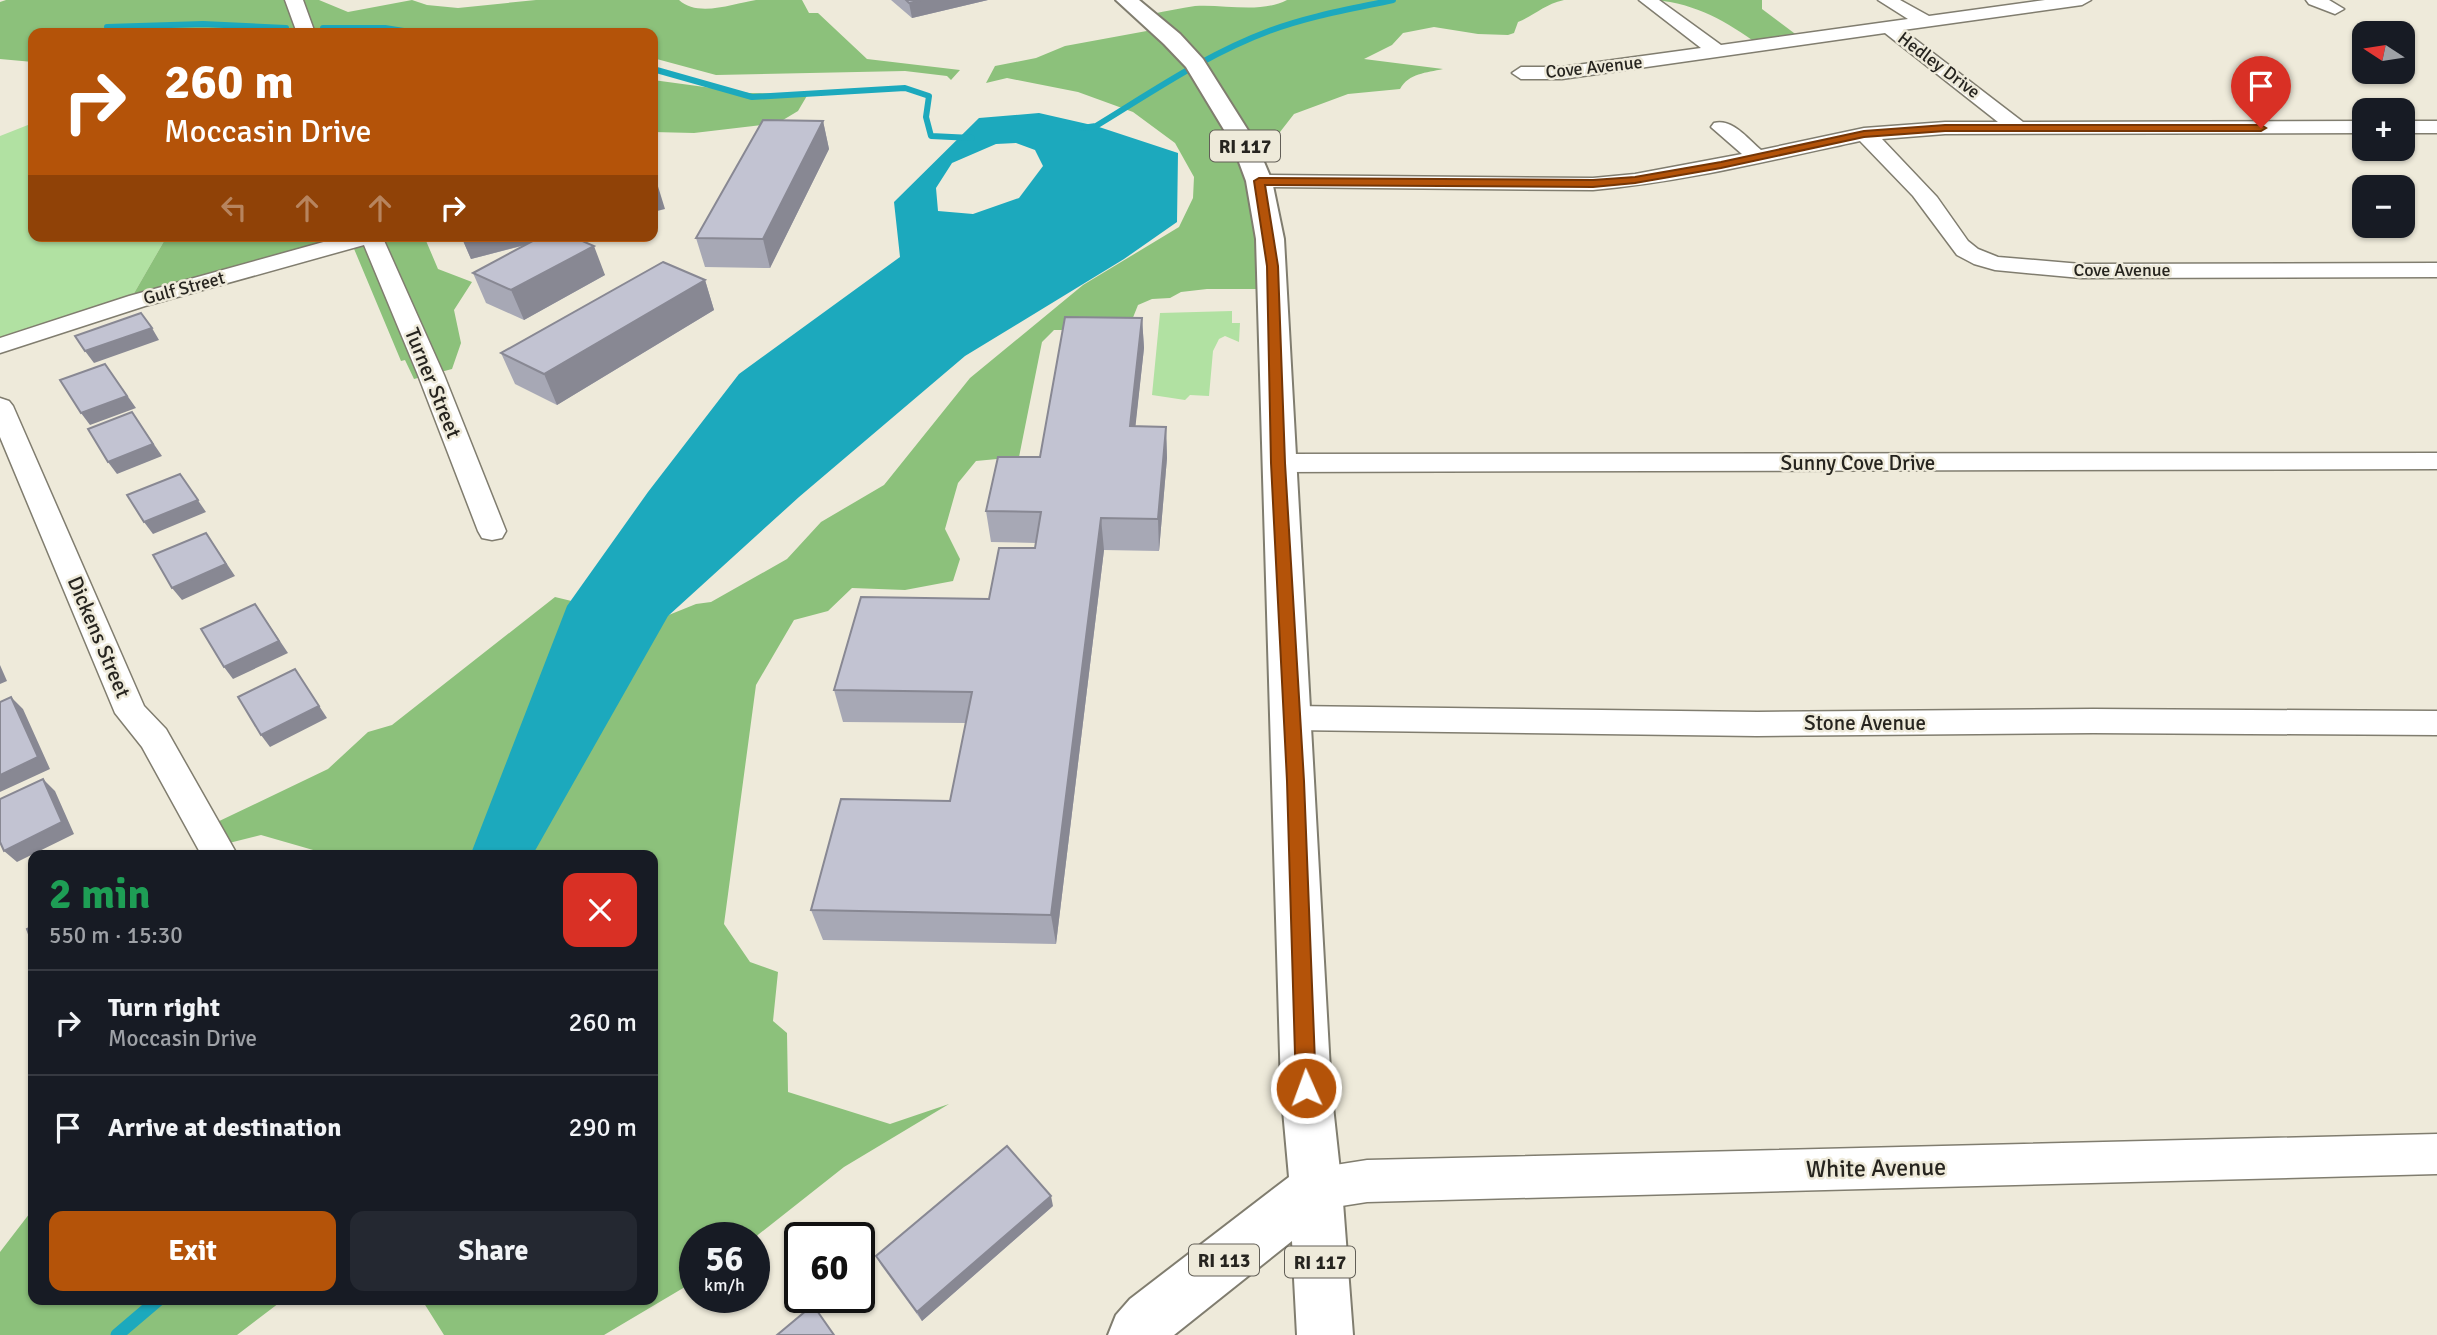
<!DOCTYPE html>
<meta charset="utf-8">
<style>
:root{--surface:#171b24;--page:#242831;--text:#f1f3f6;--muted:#9ea1a6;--line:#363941;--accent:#b45309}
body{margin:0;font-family:Signika,sans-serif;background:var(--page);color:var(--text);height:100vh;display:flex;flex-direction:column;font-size:26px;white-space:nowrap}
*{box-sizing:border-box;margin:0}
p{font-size:23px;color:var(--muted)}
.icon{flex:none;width:38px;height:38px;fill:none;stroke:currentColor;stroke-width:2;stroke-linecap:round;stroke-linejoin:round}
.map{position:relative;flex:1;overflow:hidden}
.side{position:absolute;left:28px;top:850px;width:630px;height:455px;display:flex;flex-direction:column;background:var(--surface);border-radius:14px;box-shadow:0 2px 5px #0004}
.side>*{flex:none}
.hud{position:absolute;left:28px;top:28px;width:630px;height:214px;border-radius:14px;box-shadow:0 2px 5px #0004;background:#b45309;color:#fff;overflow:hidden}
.needle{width:46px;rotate:282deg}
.controls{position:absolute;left:2352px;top:21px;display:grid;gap:14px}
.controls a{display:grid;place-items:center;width:63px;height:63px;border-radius:14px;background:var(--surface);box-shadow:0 2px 5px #0004;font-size:35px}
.speed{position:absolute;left:679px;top:1222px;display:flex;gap:14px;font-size:35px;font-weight:700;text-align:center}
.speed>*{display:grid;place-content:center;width:91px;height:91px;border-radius:50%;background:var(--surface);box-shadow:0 2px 5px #0004;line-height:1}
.speed small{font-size:18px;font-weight:400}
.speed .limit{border:4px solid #111;border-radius:10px;background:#fff;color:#111}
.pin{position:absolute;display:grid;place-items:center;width:60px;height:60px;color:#fff;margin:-72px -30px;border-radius:50% 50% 50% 0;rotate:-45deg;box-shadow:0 0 7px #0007}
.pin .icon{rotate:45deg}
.me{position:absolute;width:77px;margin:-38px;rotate:358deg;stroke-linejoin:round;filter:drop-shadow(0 0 5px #0008)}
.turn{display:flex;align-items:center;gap:24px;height:147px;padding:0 21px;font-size:32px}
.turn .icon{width:91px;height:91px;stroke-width:2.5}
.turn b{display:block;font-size:49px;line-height:60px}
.lanes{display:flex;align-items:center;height:66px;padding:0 21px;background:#0003;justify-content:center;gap:35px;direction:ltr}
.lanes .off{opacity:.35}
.round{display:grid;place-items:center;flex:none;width:74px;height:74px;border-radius:14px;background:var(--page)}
.overview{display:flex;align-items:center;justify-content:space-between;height:119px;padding:0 21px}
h1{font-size:42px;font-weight:800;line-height:52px;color:#1e9e55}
.cta{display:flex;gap:14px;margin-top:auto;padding:14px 21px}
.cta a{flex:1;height:80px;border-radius:14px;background:var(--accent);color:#fff;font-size:28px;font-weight:800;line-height:80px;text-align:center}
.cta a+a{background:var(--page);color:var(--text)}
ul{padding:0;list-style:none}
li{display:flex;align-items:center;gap:21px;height:105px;padding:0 21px;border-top:2px solid var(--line)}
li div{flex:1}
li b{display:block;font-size:26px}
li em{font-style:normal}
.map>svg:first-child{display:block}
.green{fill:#b1e1a2}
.forest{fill:#8cc17b}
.water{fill:#1ca9bd;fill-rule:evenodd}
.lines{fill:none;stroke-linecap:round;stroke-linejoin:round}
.stream-far1{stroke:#1ca9bd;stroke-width:6}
.stream{stroke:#1ca9bd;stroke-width:13}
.minor-casing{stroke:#807d6f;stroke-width:3}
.primary-casing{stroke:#807d6f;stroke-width:4}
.minor{fill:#fff;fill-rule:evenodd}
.primary{fill:#fff;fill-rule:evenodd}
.wall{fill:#a7a8b5}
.shaded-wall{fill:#888893}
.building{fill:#c2c3d2;stroke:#888893;stroke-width:2}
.route{fill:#b45309;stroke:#753606;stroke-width:2}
.labels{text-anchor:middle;stroke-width:5;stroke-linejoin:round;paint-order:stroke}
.far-street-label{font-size:18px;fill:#26241f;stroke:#eeeada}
.shield{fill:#eeeada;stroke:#625f57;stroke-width:2}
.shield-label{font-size:19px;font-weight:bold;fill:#26241f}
.street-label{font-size:21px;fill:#26241f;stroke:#eeeada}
.near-street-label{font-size:24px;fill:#26241f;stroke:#eeeada}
</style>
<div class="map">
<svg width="2437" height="1335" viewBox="0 0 2437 1335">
<rect width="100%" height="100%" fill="#eeeada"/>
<path class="green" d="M 33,123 L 33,236 L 167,236 L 129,302 L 0,345 L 0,136 Z
M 1232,311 L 1232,323 L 1240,323 L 1239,342 L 1225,336 L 1219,339 L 1213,351 L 1209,396 L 1190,395 L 1185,400 L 1152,395 L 1160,313 Z"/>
<path class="forest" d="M 6,0 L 319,0 L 348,12 L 412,0 L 427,5 L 458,8 L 536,0 L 679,0 C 698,18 735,3 756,0 C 771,0 787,0 802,0 L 809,13 L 818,13 L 867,59 L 960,70 L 951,80 L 947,76 L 905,71 L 716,75 L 653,58 L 653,33 L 33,33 L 33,62 L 0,59 L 0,2 Z
M 1287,0 L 1564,0 C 1543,5 1537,14 1518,22 L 1514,33 L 1508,35 L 1478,34 L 1434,27 L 1403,33 L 1392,45 L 1364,59 L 1443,69 C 1426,73 1409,73 1400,89 L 1348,94 L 1294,114 L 1280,132 L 1246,134 L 1276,289 L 1207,289 L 1181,292 L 1170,298 L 1152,299 L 1138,305 L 1128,330 L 1054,330 L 1042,342 L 1019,457 L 976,461 L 958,483 L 945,529 L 960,559 L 953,581 L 905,590 L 852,588 L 828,611 L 794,620 L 756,685 L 724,924 L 750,962 L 778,972 L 773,1021 L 787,1033 L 788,1092 L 890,1124 L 949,1104 L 844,1167 L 754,1238 L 695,1237 L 695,1281 L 604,1335 L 444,1335 L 422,1300 L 653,1300 L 653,856 L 334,856 L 261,835 L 225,844 L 213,824 L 328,769 L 368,732 L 392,725 L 555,597 L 588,605 L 629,631 L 696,604 L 711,602 L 787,559 L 821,522 L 884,485 L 970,378 L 1083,285 L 1179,227 L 1193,198 L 1194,177 L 1175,143 L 1133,112 L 1078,92 L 1007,78 L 986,83 L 995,66 L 1036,58 L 1065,46 L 1163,28 L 1152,14 C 1166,11 1181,8 1195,6 C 1225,4 1259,14 1287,0 Z
M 1655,0 L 1762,0 L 1762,9 L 1802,39 L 1759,45 C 1726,21 1697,4 1655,0 Z
M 653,80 L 749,93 L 808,94 L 798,111 L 778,123 L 694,133 L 653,132 Z
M 167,236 L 424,236 L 438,269 L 472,282 L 454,310 L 461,343 L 452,369 L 414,379 L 405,360 L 401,361 L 352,244 L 129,302 Z
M 33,1209 L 33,1300 L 283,1300 L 237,1335 L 0,1335 L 0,1252 Z"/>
<path class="water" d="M 1039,113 L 1096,126 L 1178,153 L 1177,222 L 1124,259 L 965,356 L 799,497 L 668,616 L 532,856 L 470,856 L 567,606 L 648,492 L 739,374 L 900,257 L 894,202 L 979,118 ZM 1016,143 L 1035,150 L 1043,166 L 1019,198 L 973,214 L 938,211 L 936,188 L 952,163 L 996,144 Z"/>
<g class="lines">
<path class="stream-far1" d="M 107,27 L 203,24 L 286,28
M 323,28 L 385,28 L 416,33
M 653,69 L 752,97 L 905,88 L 929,96 L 926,117 L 931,136 L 972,138
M 1082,128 L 1096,126 C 1152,92 1207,54 1269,31 C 1309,16 1351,9 1393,0"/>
<path class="stream" d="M 117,1335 L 158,1300"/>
<defs>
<path id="minor" d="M 285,0 L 303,0 L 315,33 L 297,33 Z
M 1639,0 L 1659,0 L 1721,45 L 1908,19 L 1878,0 L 1900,0 L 1929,16 L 2045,0 L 2091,0 L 2082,5 L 1903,30 L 2023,122 L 2364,121 L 2364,133 L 1945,134 L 1882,139 L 1937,197 L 1968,241 L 1978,249 L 1998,257 L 2081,264 L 2437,263 L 2437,277 L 2081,278 L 1995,270 L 1974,264 L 1957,255 L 1913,196 L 1860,141 C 1771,160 1683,182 1593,190 L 1259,187 L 1252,185 L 1249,181 L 1252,177 L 1259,175 L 1593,178 L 1635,174 L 1742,154 L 1711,127 L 1714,123 C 1732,118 1748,139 1761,150 L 1864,128 L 1945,122 L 1998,122 L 1885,33 L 1562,79 L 1521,79 L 1512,73 L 1521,67 L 1562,67 L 1701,48 Z
M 2306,0 L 2329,0 L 2344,9 L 2335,14 L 2309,4 Z
M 2403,121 L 2437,121 L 2437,133 L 2403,133 Z
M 345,236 L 382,236 L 444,375 L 506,531 L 502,538 L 492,540 L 482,538 L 478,531 L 418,375 L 364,245 L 145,306 L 0,353 L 0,338 L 129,296 Z
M 0,398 L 9,401 L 13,406 L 144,706 L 166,729 L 238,856 L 202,856 L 142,747 L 115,713 L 0,437 Z
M 2437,453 L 2437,469 L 1278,472 L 1268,469 L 1264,463 L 1268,457 L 1278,454 Z
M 1292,706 L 1757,712 L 2093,709 L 2437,711 L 2437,735 L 2093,733 L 1757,736 L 1292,730 L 1280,727 L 1276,718 L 1280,709 Z
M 2437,1134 L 2437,1174 L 1367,1202 L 1316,1210 L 1301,1204 L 1295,1189 L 1301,1174 L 1316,1168 L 1367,1160 Z"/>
<path id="primary" d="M 1116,0 L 1139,0 L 1180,34 L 1203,59 L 1256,143 L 1272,181 L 1284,239 L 1331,1088 L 1342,1189 L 1353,1335 L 1297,1335 L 1292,1241 L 1174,1335 L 1108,1335 L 1116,1315 L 1130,1299 L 1289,1177 L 1281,1088 L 1256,239 L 1246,181 L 1232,143 L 1186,67 L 1164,44 Z"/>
</defs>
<use href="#minor" class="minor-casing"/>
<use href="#primary" class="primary-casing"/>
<use href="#minor" class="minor"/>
<use href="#primary" class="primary"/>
</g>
<path class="wall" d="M 891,0 L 988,0 L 912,18 Z
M 823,121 L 829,149 L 770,268 L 705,267 L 696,238 Z
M 461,236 L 571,236 L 605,275 L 524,320 L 486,303 L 473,273 L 526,245 L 471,259 Z
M 705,280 L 714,310 L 557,405 L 515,384 L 501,353 Z
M 1142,318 L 1144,348 L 1135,427 L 1166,427 L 1167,458 L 1159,551 L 1104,550 L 1056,944 L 823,940 L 811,910 L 950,801 L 966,723 L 843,722 L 834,690 L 989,599 L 1035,548 L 1036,543 L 991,542 L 986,511 L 1040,457 Z
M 1053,1206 L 922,1321 L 881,1265 L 876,1256 Z"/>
<path class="shaded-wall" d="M 922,0 L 988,0 L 912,18 L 909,3 Z
M 823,121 L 829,149 L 770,268 L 763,239 Z
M 656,180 L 665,209 L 653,212 L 653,181 Z
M 461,236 L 559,236 L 471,259 Z
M 594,246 L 605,275 L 524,320 L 511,290 Z
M 705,280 L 714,310 L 557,405 L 544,374 Z
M 1142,318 L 1144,348 L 1132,458 L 1130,426 Z
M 152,328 L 159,340 L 94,363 L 85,351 Z
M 105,364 L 136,408 L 90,425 L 81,413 Z
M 140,424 L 162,456 L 117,474 L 108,462 Z
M 1166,427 L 1167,458 L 1159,551 L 1158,519 Z
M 180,474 L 206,512 L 153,534 L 144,522 Z
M 1101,518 L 1104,550 L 1056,944 L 1051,915 Z
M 206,533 L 235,576 L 182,600 L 172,588 Z
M 255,604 L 288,653 L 233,679 L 224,667 Z
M 0,665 L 7,681 L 0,684 Z
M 295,669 L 327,718 L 270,747 L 261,735 Z
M 11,697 L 23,709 L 50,769 L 0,792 L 0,775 Z
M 43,779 L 55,791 L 74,834 L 17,862 L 4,851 Z
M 1051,1196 L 1053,1206 L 922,1321 L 917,1312 Z"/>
<path class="building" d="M 906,0 L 922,0 L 909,3 Z
M 763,120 L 823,121 L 763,239 L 696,238 Z
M 542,236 L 571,236 L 594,246 L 511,290 L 473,273 Z
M 663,262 L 705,280 L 544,374 L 501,353 Z
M 141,313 L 152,328 L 85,351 L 75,336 Z
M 1065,317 L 1142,318 L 1130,426 L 1166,427 L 1158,519 L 1101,518 L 1051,915 L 811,910 L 841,799 L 950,801 L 972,692 L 834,690 L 861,597 L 989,599 L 999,548 L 1035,548 L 1041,512 L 986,511 L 998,457 L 1040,457 Z
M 105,364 L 127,396 L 81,413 L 60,380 Z
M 132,412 L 153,444 L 108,462 L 88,429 Z
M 180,474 L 198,500 L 144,522 L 127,495 Z
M 206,533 L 226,564 L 172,588 L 153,555 Z
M 255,604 L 279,641 L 224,667 L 201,629 Z
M 295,669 L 319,706 L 261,735 L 238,697 Z
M 11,697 L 38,757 L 0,775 L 0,702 Z
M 43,779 L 62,822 L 4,851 L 0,842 L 0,799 Z
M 33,926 L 33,945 L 27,929 Z
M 1007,1146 L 1051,1196 L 917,1312 L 876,1256 Z
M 813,1305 L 834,1335 L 777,1335 Z"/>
<path class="route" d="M 1945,125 L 2261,125 L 2266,128 L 2261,131 L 1945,131 L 1864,137 L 1721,168 L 1635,183 L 1593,187 L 1265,185 L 1278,266 L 1285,463 L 1304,781 L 1316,1088 L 1313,1095 L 1306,1098 L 1299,1095 L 1296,1088 L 1287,781 L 1271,463 L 1267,266 L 1254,181 L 1259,178 L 1593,180 L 1635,177 L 1721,162 L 1864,131 Z"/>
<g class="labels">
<g class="far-street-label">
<text transform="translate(1939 65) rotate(37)" y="6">Hedley Drive</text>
<text transform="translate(1594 67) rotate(-6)" y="6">Cove Avenue</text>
<text x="2122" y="276">Cove Avenue</text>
<text transform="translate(184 288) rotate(-15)" y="6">Gulf Street</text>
</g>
<g class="shield">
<rect x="1210" y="130.5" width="70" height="31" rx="5"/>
<rect x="1189" y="1244.5" width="70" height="31" rx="5"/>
<rect x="1285" y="1246.5" width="70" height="31" rx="5"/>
</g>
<g class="shield-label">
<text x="1245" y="153">RI 117</text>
<text x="1224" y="1267">RI 113</text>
<text x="1320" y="1269">RI 117</text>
</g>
<g class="street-label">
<text transform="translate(433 383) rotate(68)" y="7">Turner Street</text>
<text x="1858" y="470">Sunny Cove Drive</text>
<text transform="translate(99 637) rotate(67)" y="7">Dickens Street</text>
<text x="1865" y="730">Stone Avenue</text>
</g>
<g class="near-street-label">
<text transform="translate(1876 1168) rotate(-1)" y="8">White Avenue</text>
</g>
</g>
</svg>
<div class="controls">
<a><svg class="needle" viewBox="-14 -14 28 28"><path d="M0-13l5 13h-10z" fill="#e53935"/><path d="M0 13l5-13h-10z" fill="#9ea1a6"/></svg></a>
<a>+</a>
<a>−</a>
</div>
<div class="speed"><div>56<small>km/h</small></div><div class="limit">60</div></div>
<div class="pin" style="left:2261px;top:128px;background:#d93025"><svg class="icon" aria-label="arrive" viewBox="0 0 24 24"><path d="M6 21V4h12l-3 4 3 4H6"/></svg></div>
<svg class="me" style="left:1306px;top:1088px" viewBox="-20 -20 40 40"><circle r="17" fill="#b45309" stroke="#fff" stroke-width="3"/><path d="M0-11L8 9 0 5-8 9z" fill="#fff"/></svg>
<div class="hud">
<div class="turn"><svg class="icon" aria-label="right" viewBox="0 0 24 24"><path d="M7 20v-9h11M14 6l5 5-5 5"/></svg><div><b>260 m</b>Moccasin Drive</div></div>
<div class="lanes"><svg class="icon off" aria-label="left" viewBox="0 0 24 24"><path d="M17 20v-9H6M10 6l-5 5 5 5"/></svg><svg class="icon off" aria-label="ahead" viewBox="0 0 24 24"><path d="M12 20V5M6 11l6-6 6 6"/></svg><svg class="icon off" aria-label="ahead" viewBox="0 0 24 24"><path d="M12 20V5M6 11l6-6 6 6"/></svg><svg class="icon" aria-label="right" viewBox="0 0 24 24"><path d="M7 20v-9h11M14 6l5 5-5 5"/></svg></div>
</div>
<section class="side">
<div class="overview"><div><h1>2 min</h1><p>550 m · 15:30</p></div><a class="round" style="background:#d93025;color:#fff"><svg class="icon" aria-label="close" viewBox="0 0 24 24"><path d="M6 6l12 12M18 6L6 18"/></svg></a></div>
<ul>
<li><svg class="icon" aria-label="right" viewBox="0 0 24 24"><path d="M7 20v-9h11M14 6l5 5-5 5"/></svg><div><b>Turn right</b><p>Moccasin Drive</p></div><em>260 m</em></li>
<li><svg class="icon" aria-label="arrive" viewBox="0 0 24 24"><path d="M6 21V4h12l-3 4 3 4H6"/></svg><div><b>Arrive at destination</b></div><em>290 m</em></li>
</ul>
<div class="cta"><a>Exit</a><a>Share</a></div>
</section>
</div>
